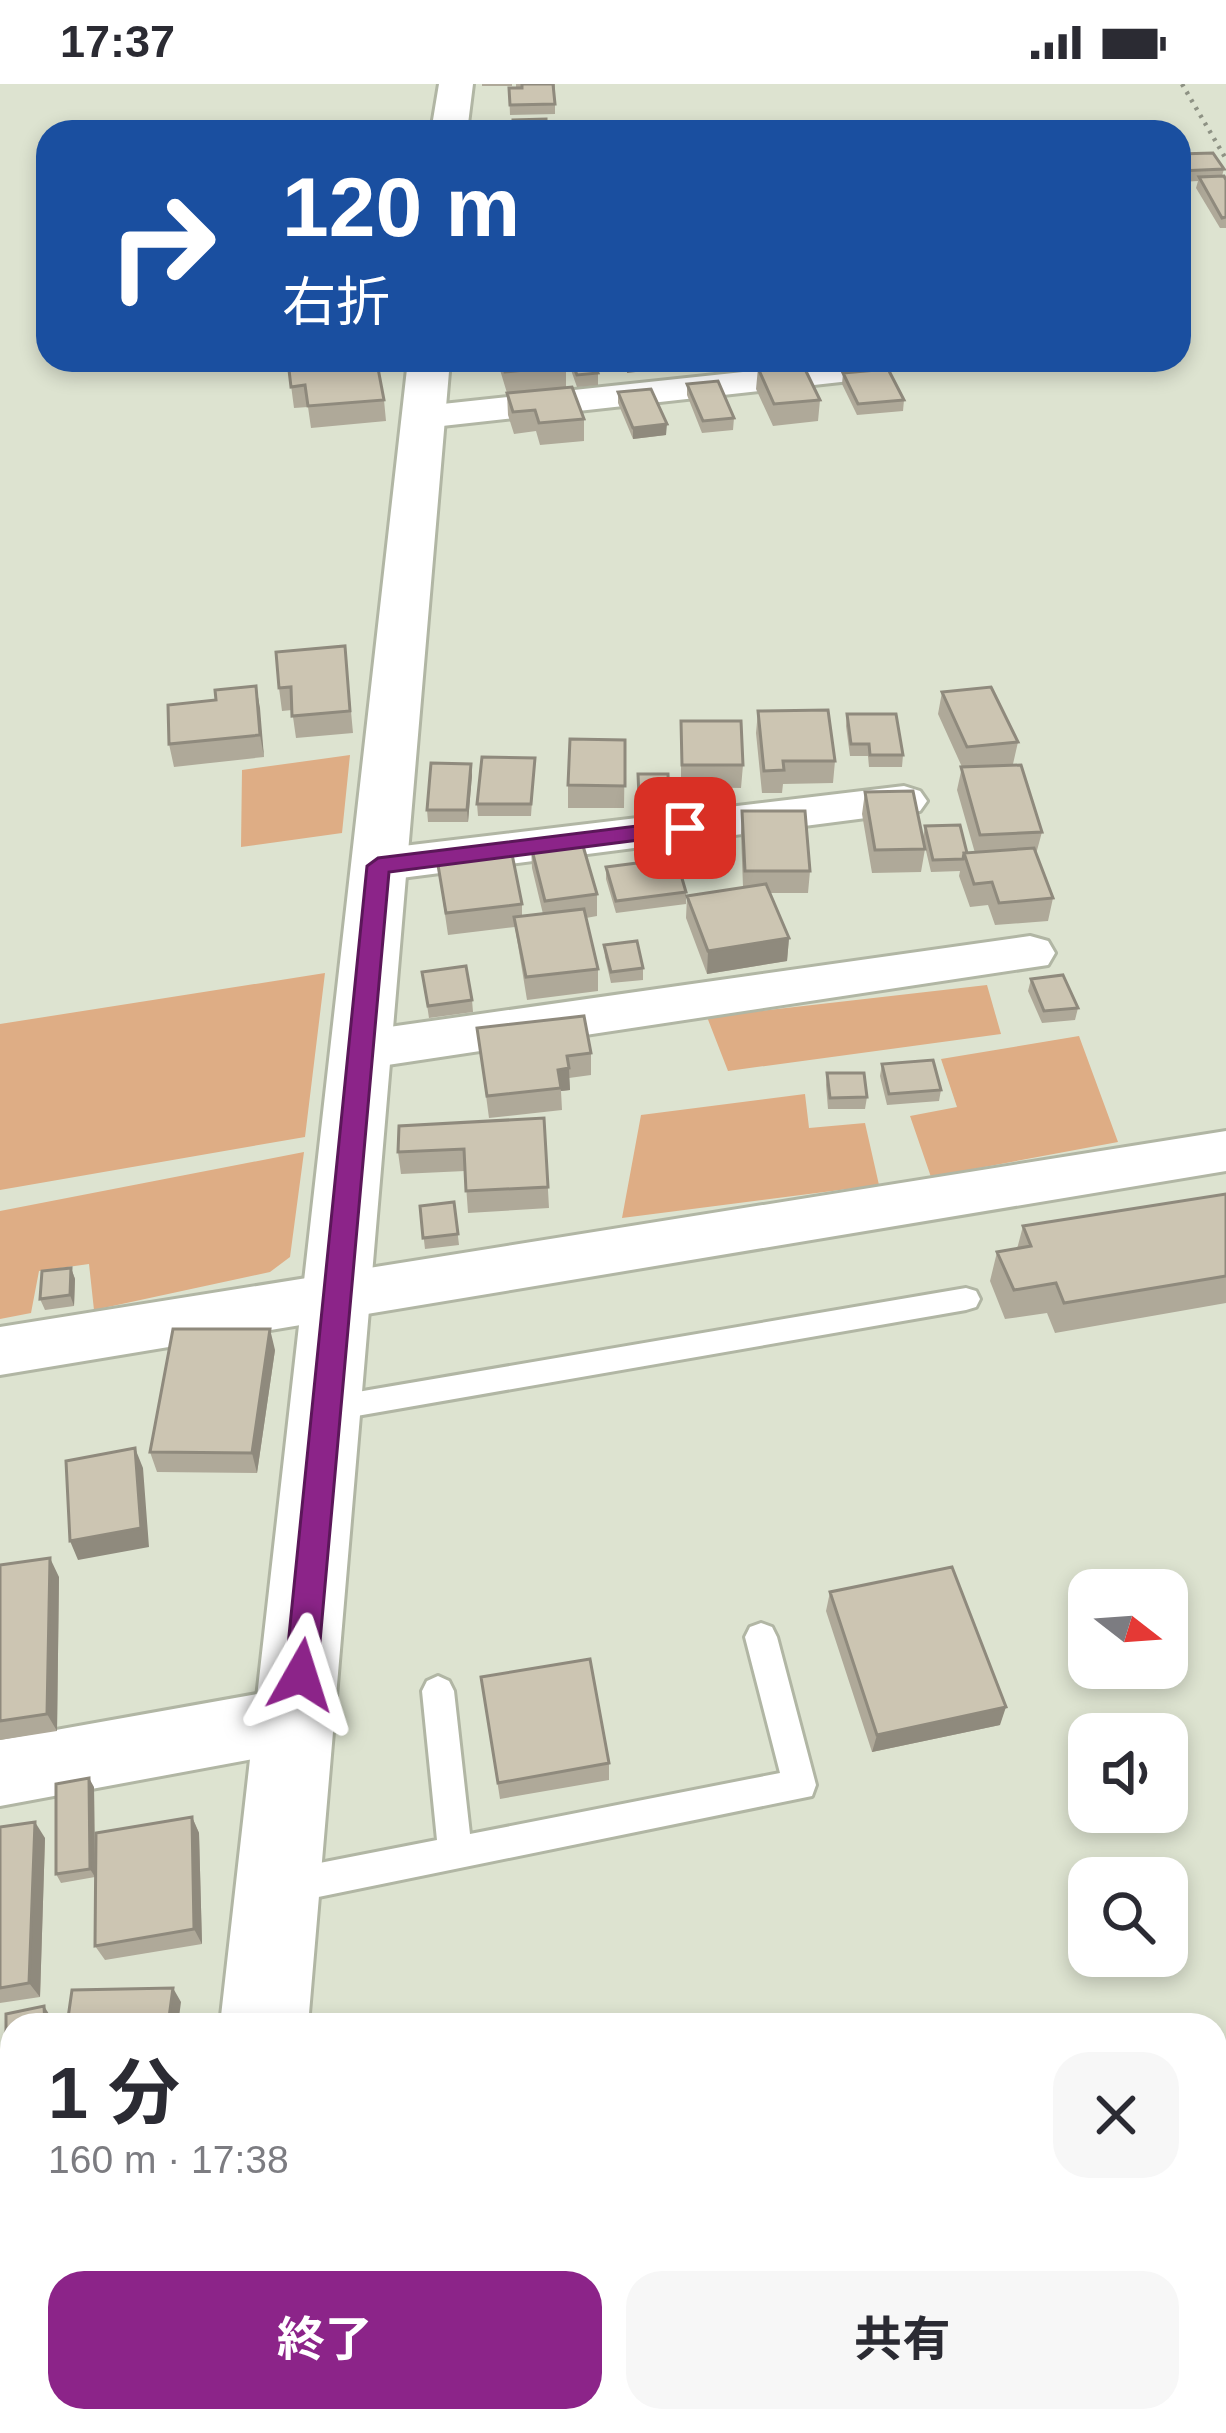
<!DOCTYPE html>
<html lang="ja">
<meta charset="utf-8">
<style>
:root{--surface:#fff;--page:#f7f7f7;--text:#2b2b33;--muted:#7c7c81;--accent:#8c2489}
body{margin:0;font-family:Arial,"Noto Sans JP",sans-serif;background:var(--page);color:var(--text);height:100vh;display:flex;flex-direction:column;font-size:45px;white-space:nowrap}
*{box-sizing:border-box;margin:0}
p{font-size:39px;color:var(--muted)}
.icon{flex:none;width:66px;height:66px;fill:none;stroke:currentColor;stroke-width:2;stroke-linecap:round;stroke-linejoin:round}
.map{position:relative;flex:1;overflow:hidden}
.side{position:absolute;left:0px;top:1929px;width:1227px;height:420px;display:flex;flex-direction:column;background:var(--surface);border-radius:36px 36px 0 0;box-shadow:0 6px 18px #0003}
.side>*{flex:none}
.hud{position:absolute;left:36px;top:36px;width:1155px;height:252px;border-radius:36px;box-shadow:0 6px 18px #0003;background:#1a4fa0;color:#fff;overflow:hidden}
.needle{width:78px;rotate:107deg}
.tools{position:absolute;left:1068px;top:1485px;display:grid;gap:24px}
.tools a{display:grid;place-items:center;width:120px;height:120px;border-radius:24px;background:var(--surface);box-shadow:0 6px 18px #0003;font-size:60px}
.pin{position:absolute;display:grid;place-items:center;width:102px;height:102px;color:#fff;margin:-51px;border-radius:24px;box-shadow:0 6px 18px #0006}
.me{position:absolute;width:132px;margin:-66px;rotate:6deg;stroke-linejoin:round;filter:drop-shadow(0 0 9px #0008)}
.turn{display:flex;align-items:center;gap:42px;height:252px;padding:0 48px;font-size:54px}
.turn .icon{width:156px;height:156px;stroke-width:2.5}
.turn b{display:block;font-size:84px;line-height:102px}
.round{display:grid;place-items:center;flex:none;width:126px;height:126px;border-radius:36px;background:var(--page)}
.summary{display:flex;align-items:center;justify-content:space-between;height:204px;padding:0 48px}
h1{font-size:72px;font-weight:700;line-height:90px}
.button{display:flex;gap:24px;margin-top:auto;padding:24px 48px}
.button a{flex:1;height:138px;border-radius:36px;background:var(--accent);color:#fff;font-size:48px;font-weight:700;line-height:138px;text-align:center}
.button a+a{background:var(--page);color:var(--text)}
.status{display:flex;justify-content:space-between;align-items:center;height:84px;padding:0 60px;background:var(--surface);direction:ltr}
.status svg{height:33px;fill:currentColor}
.map>svg:first-child{display:block}
.green{fill:#dead85}
.lines{fill:none;stroke-linecap:round;stroke-linejoin:round}
.service-casing{stroke:#b1b6a4;stroke-width:6}
.minor-casing{stroke:#b1b6a4;stroke-width:6}
.tertiary-casing{stroke:#b1b6a4;stroke-width:6}
.path{stroke:#8e9284;stroke-width:4.5;stroke-dasharray:3 6;stroke-linecap:butt}
.service{fill:#fff;fill-rule:evenodd}
.minor{fill:#fff;fill-rule:evenodd}
.tertiary{fill:#fff;fill-rule:evenodd}
.wall{fill:#afa999}
.shaded-wall{fill:#8f8a7d}
.building{fill:#ccc5b2;stroke:#8f8a7d;stroke-width:3}
.route{fill:#8c2489;stroke:#5b1759;stroke-width:3}
</style>
<div class="status"><b>17:37</b><svg viewBox="0 0 49 12"><path d="M0 12V9h3v3zM5 12V6h3v6zM10 12V3h3v9zM15 12V0h3v12zM26 1h20v11H26zM47 4h2v5h-2z"/></svg></div>
<div class="map">
<svg width="1226" height="2349" viewBox="0 0 1226 2349">
<rect width="100%" height="100%" fill="#dde3d0"/>
<path class="green" d="M 350,671 L 342,749 L 241,763 L 242,686 Z
M 325,889 L 305,1053 L 0,1106 L 0,940 Z
M 987,901 L 1001,950 L 728,987 L 707,933 Z
M 1079,952 L 1118,1058 L 931,1093 L 910,1032 L 957,1023 L 941,975 Z
M 805,1010 L 809,1044 L 865,1039 L 879,1101 L 622,1134 L 641,1031 Z
M 304,1068 L 290,1173 L 270,1188 L 94,1226 L 89,1180 L 39,1187 L 31,1229 L 0,1235 L 0,1127 Z"/>
<g class="lines">
<defs>
<path id="service" d="M 966,1204 L 976,1207 L 980,1215 L 976,1223 L 966,1226 L 328,1337 L 318,1333 L 314,1325 L 318,1317 L 328,1313 Z
M 761,1539 L 772,1543 L 777,1553 L 816,1701 L 812,1712 L 289,1819 L 277,1814 L 272,1802 L 277,1790 L 289,1785 L 437,1756 L 422,1607 L 427,1597 L 438,1592 L 449,1597 L 454,1607 L 470,1750 L 780,1689 L 745,1553 L 750,1543 Z"/>
<path id="minor" d="M 837,278 L 850,281 L 855,289 L 850,297 L 424,344 L 411,341 L 405,333 L 411,325 L 424,322 Z
M 904,702 L 920,707 L 927,717 L 920,727 L 378,797 L 361,792 L 354,781 L 361,770 L 378,765 Z
M 1030,852 L 1048,857 L 1055,869 L 1048,881 L 361,985 L 343,979 L 335,966 L 343,953 L 361,947 Z
M 1226,1047 L 1226,1087 L 0,1291 L 0,1243 Z
M 296,1603 L 320,1612 L 330,1635 L 320,1658 L 296,1667 L 0,1722 L 0,1656 Z
M 1226,2169 L 1226,2251 L 1215,2253 L 1215,2171 Z
M 594,2337 L 725,2337 L 720,2349 L 589,2349 Z"/>
<path id="tertiary" d="M 439,0 L 473,0 L 467,48 L 431,48 Z
M 408,276 L 450,276 L 308,1941 L 220,1941 Z
M 173,2337 L 271,2337 L 269,2349 L 171,2349 Z"/>
</defs>
<use href="#service" class="service-casing"/>
<use href="#minor" class="minor-casing"/>
<use href="#tertiary" class="tertiary-casing"/>
<path class="path" d="M 1182,0 L 1226,75"/>
<use href="#service" class="service"/>
<use href="#minor" class="minor"/>
<use href="#tertiary" class="tertiary"/>
</g>
<path class="wall" d="M 482,0 L 512,0 L 512,2 L 482,2 Z
M 516,0 L 555,0 L 555,30 L 510,31 L 509,4 L 516,4 Z
M 1179,70 L 1224,85 L 1222,92 L 1226,96 L 1226,144 L 1220,144 L 1196,104 L 1198,97 L 1179,98 Z
M 497,276 L 564,276 L 566,282 L 566,303 L 584,335 L 584,357 L 540,361 L 536,347 L 514,350 L 508,331 L 507,309 Z
M 571,276 L 598,289 L 598,301 L 577,303 L 571,286 Z
M 695,276 L 743,276 L 742,285 L 716,288 L 711,278 L 697,280 Z
M 854,276 L 893,276 L 892,288 L 889,288 L 904,316 L 903,327 L 857,331 L 842,300 L 843,289 L 854,288 Z
M 758,284 L 820,316 L 818,337 L 773,342 L 756,305 Z
M 289,286 L 384,316 L 386,337 L 311,344 L 308,323 L 294,324 Z
M 687,300 L 734,334 L 733,346 L 702,349 L 687,311 Z
M 618,308 L 666,351 L 633,355 L 618,319 Z
M 347,584 L 353,649 L 296,654 L 292,626 L 282,627 L 279,604 Z
M 256,602 L 264,673 L 174,683 L 169,660 L 216,616 Z
M 942,608 L 1018,658 L 1013,680 L 1042,748 L 1036,770 L 1053,814 L 1048,837 L 995,841 L 988,821 L 970,823 L 959,792 L 960,787 L 931,788 L 923,754 L 925,742 L 967,769 L 975,769 L 957,706 L 962,683 L 938,630 Z
M 758,627 L 835,677 L 833,699 L 783,700 L 782,709 L 762,709 L 756,649 Z
M 847,630 L 903,671 L 902,683 L 869,683 L 868,672 L 850,672 L 846,642 Z
M 681,637 L 743,681 L 741,704 L 681,703 Z
M 625,656 L 624,724 L 568,724 L 568,701 Z
M 535,674 L 531,732 L 478,732 L 477,720 Z
M 638,690 L 668,690 L 669,725 L 639,725 Z
M 472,691 L 468,738 L 428,738 L 427,726 Z
M 865,708 L 925,765 L 921,788 L 872,789 L 862,730 Z
M 742,727 L 810,787 L 808,809 L 770,809 L 789,854 L 787,877 L 707,890 L 686,834 L 687,812 L 743,803 L 741,749 Z
M 531,762 L 597,810 L 597,832 L 586,834 L 598,885 L 598,907 L 527,916 L 515,843 L 448,851 L 436,769 L 522,820 L 522,832 L 543,830 L 532,784 Z
M 606,783 L 686,808 L 686,820 L 616,829 L 606,795 Z
M 604,861 L 643,884 L 643,896 L 611,899 L 605,873 Z
M 422,888 L 472,916 L 473,928 L 429,934 Z
M 1031,895 L 1078,924 L 1075,936 L 1042,939 L 1028,907 Z
M 477,944 L 591,969 L 591,991 L 569,994 L 570,1006 L 561,1007 L 562,1026 L 489,1034 Z
M 882,980 L 941,1006 L 939,1017 L 887,1021 L 880,992 Z
M 827,989 L 867,1013 L 865,1025 L 828,1025 L 826,1001 Z
M 544,1034 L 549,1124 L 468,1129 L 465,1087 L 401,1090 L 398,1068 Z
M 1226,1110 L 1226,1219 L 1055,1249 L 1047,1229 L 1005,1235 L 990,1197 L 997,1168 L 1017,1165 L 1023,1142 Z
M 454,1118 L 459,1161 L 425,1165 L 420,1122 Z
M 71,1184 L 75,1195 L 74,1222 L 45,1226 L 40,1215 Z
M 275,1266 L 257,1389 L 157,1388 L 150,1368 Z
M 0,1481 L 59,1493 L 57,1647 L 0,1656 Z
M 830,1508 L 1000,1641 L 872,1668 L 826,1527 Z
M 481,1593 L 609,1679 L 609,1696 L 500,1715 Z
M 94,1703 L 95,1793 L 61,1799 L 56,1790 Z
M 192,1733 L 199,1749 L 202,1860 L 105,1876 L 95,1862 Z
M 0,1743 L 45,1754 L 40,1913 L 0,1919 Z
M 1226,2010 L 1226,2112 L 1215,2081 L 1215,2013 Z
M 961,2337 L 1097,2337 L 1101,2349 L 964,2349 Z
M 1143,2337 L 1215,2337 L 1226,2349 L 1146,2349 Z"/>
<path class="shaded-wall" d="M 642,276 L 670,276 L 670,284 L 627,289 L 628,278 Z
M 743,276 L 742,285 L 716,288 L 717,277 Z
M 775,276 L 812,276 L 811,278 L 774,282 Z
M 894,276 L 892,288 L 856,291 L 858,280 Z
M 667,340 L 666,351 L 633,355 L 633,344 Z
M 256,602 L 260,624 L 264,673 L 260,651 Z
M 471,680 L 472,691 L 468,738 L 467,726 Z
M 789,854 L 787,877 L 707,890 L 708,867 Z
M 569,984 L 570,1006 L 561,1007 L 558,986 Z
M 71,1184 L 75,1195 L 74,1222 L 70,1211 Z
M 270,1245 L 275,1266 L 257,1389 L 252,1369 Z
M 135,1364 L 143,1384 L 149,1463 L 78,1476 L 70,1457 Z
M 50,1474 L 59,1493 L 57,1647 L 47,1630 Z
M 1006,1623 L 1000,1641 L 872,1668 L 877,1651 Z
M 89,1694 L 94,1703 L 95,1793 L 90,1785 Z
M 192,1733 L 199,1749 L 202,1860 L 194,1845 Z
M 35,1738 L 45,1754 L 40,1913 L 29,1899 Z
M 173,1904 L 181,1918 L 178,1941 L 168,1941 Z
M 44,1922 L 49,1930 L 50,1941 L 45,1941 Z
M 117,2337 L 128,2337 L 127,2349 L 116,2349 Z"/>
<path class="building" d="M 522,0 L 553,0 L 555,20 L 510,21 L 509,4 L 522,4 Z
M 546,35 L 546,43 L 559,43 L 559,48 L 513,48 L 513,36 Z
M 1213,69 L 1224,85 L 1179,87 L 1179,70 Z
M 1224,92 L 1226,96 L 1226,133 L 1222,134 L 1199,93 Z
M 501,276 L 564,276 L 566,282 L 505,288 Z
M 571,276 L 593,276 L 598,289 L 577,291 Z
M 855,276 L 894,276 L 858,280 Z
M 377,279 L 384,316 L 308,322 L 305,301 L 291,303 L 289,286 Z
M 802,279 L 820,316 L 774,320 L 758,284 Z
M 888,285 L 904,316 L 858,320 L 843,289 Z
M 718,297 L 734,334 L 703,337 L 687,300 Z
M 572,303 L 584,335 L 539,339 L 535,326 L 513,328 L 507,309 Z
M 651,305 L 667,340 L 633,344 L 618,308 Z
M 345,562 L 350,627 L 292,632 L 291,603 L 279,604 L 276,568 Z
M 256,602 L 260,651 L 169,660 L 168,621 L 216,616 L 215,606 Z
M 991,603 L 1018,658 L 967,663 L 942,608 Z
M 828,626 L 835,677 L 783,677 L 784,686 L 764,687 L 758,627 Z
M 847,630 L 896,630 L 903,671 L 870,671 L 869,660 L 851,660 Z
M 681,637 L 741,637 L 743,681 L 682,681 Z
M 570,655 L 625,656 L 625,702 L 568,701 Z
M 482,673 L 535,674 L 531,720 L 477,720 Z
M 431,679 L 471,680 L 467,726 L 427,726 Z
M 1021,681 L 1042,748 L 980,751 L 961,683 Z
M 638,690 L 668,690 L 669,714 L 639,713 Z
M 913,707 L 925,765 L 875,766 L 865,708 Z
M 742,727 L 805,727 L 810,787 L 745,787 Z
M 960,741 L 967,769 L 964,769 L 963,775 L 933,776 L 925,742 Z
M 581,755 L 597,810 L 545,817 L 531,762 Z
M 510,760 L 522,820 L 446,829 L 436,769 Z
M 1034,764 L 1053,814 L 999,819 L 992,798 L 974,800 L 964,769 Z
M 676,774 L 686,808 L 616,817 L 606,783 Z
M 766,800 L 789,854 L 708,867 L 687,812 Z
M 584,825 L 598,885 L 526,893 L 514,833 Z
M 637,857 L 643,884 L 611,888 L 604,861 Z
M 466,882 L 472,916 L 428,922 L 422,888 Z
M 1063,891 L 1078,924 L 1044,927 L 1031,895 Z
M 584,932 L 591,969 L 567,972 L 569,984 L 558,986 L 561,1004 L 487,1012 L 477,944 Z
M 933,976 L 941,1006 L 889,1010 L 882,980 Z
M 827,989 L 864,989 L 867,1013 L 830,1014 Z
M 544,1034 L 548,1103 L 466,1107 L 464,1065 L 398,1068 L 399,1042 Z
M 1226,1110 L 1226,1192 L 1064,1219 L 1056,1199 L 1014,1206 L 997,1168 L 1031,1162 L 1023,1142 Z
M 454,1118 L 458,1150 L 423,1154 L 420,1122 Z
M 71,1184 L 70,1211 L 40,1215 L 42,1187 Z
M 173,1245 L 270,1245 L 252,1369 L 150,1368 Z
M 135,1364 L 141,1444 L 70,1457 L 66,1377 Z
M 50,1474 L 47,1630 L 0,1637 L 0,1481 Z
M 952,1483 L 1006,1623 L 877,1651 L 830,1508 Z
M 590,1575 L 609,1679 L 498,1699 L 481,1593 Z
M 89,1694 L 90,1785 L 56,1790 L 56,1700 Z
M 192,1733 L 194,1845 L 95,1862 L 96,1749 Z
M 35,1738 L 29,1899 L 0,1904 L 0,1743 Z
M 173,1904 L 168,1941 L 67,1941 L 72,1906 Z
M 44,1922 L 45,1941 L 12,1941 L 12,1974 L 6,1976 L 6,1930 Z
M 1226,2010 L 1226,2067 L 1215,2036 L 1215,2013 Z
M 1215,2124 L 1221,2140 L 1215,2141 Z
M 12,2269 L 12,2337 L 117,2337 L 116,2349 L 0,2349 L 0,2270 Z
M 1226,2291 L 1226,2349 L 1160,2349 L 1156,2337 L 1215,2337 L 1215,2293 Z
M 970,2337 L 1097,2337 L 1101,2349 L 974,2349 Z"/>
<path class="route" d="M 685,736 L 696,744 L 693,749 L 389,788 L 317,1591 L 312,1602 L 301,1606 L 289,1602 L 285,1591 L 367,782 L 378,774 Z"/>
</svg>
<div class="tools">
<a><svg class="needle" viewBox="-14 -14 28 28"><path d="M0-13l5 13h-10z" fill="#e53935"/><path d="M0 13l5-13h-10z" fill="#7c7c81"/></svg></a>
<a><svg class="icon" aria-label="sound" viewBox="0 0 24 24"><path d="M4 9h4l5-4v14l-5-4H4zM17 9q2 3 0 6"/></svg></a>
<a><svg class="icon" aria-label="search" viewBox="0 0 24 24"><circle cx="10" cy="10" r="6"/><path d="M15 15l6 6"/></svg></a>
</div>
<div class="pin" style="left:685px;top:744px;background:#d93025"><svg class="icon" aria-label="arrive" viewBox="0 0 24 24"><path d="M6 21V4h12l-3 4 3 4H6"/></svg></div>
<svg class="me" style="left:301px;top:1591px" viewBox="-20 -20 40 40"><path d="M0-17L14 15 0 8-14 15z" fill="#8c2489" stroke="#fff" stroke-width="4"/></svg>
<div class="hud">
<div class="turn"><svg class="icon" aria-label="right" viewBox="0 0 24 24"><path d="M7 20v-9h11M14 6l5 5-5 5"/></svg><div><b>120 m</b>右折</div></div>
</div>
<section class="side">
<div class="summary"><div><h1>1 分</h1><p>160 m · 17:38</p></div><a class="round"><svg class="icon" aria-label="close" viewBox="0 0 24 24"><path d="M6 6l12 12M18 6L6 18"/></svg></a></div>
<div class="button"><a>終了</a><a>共有</a></div>
</section>
</div>
